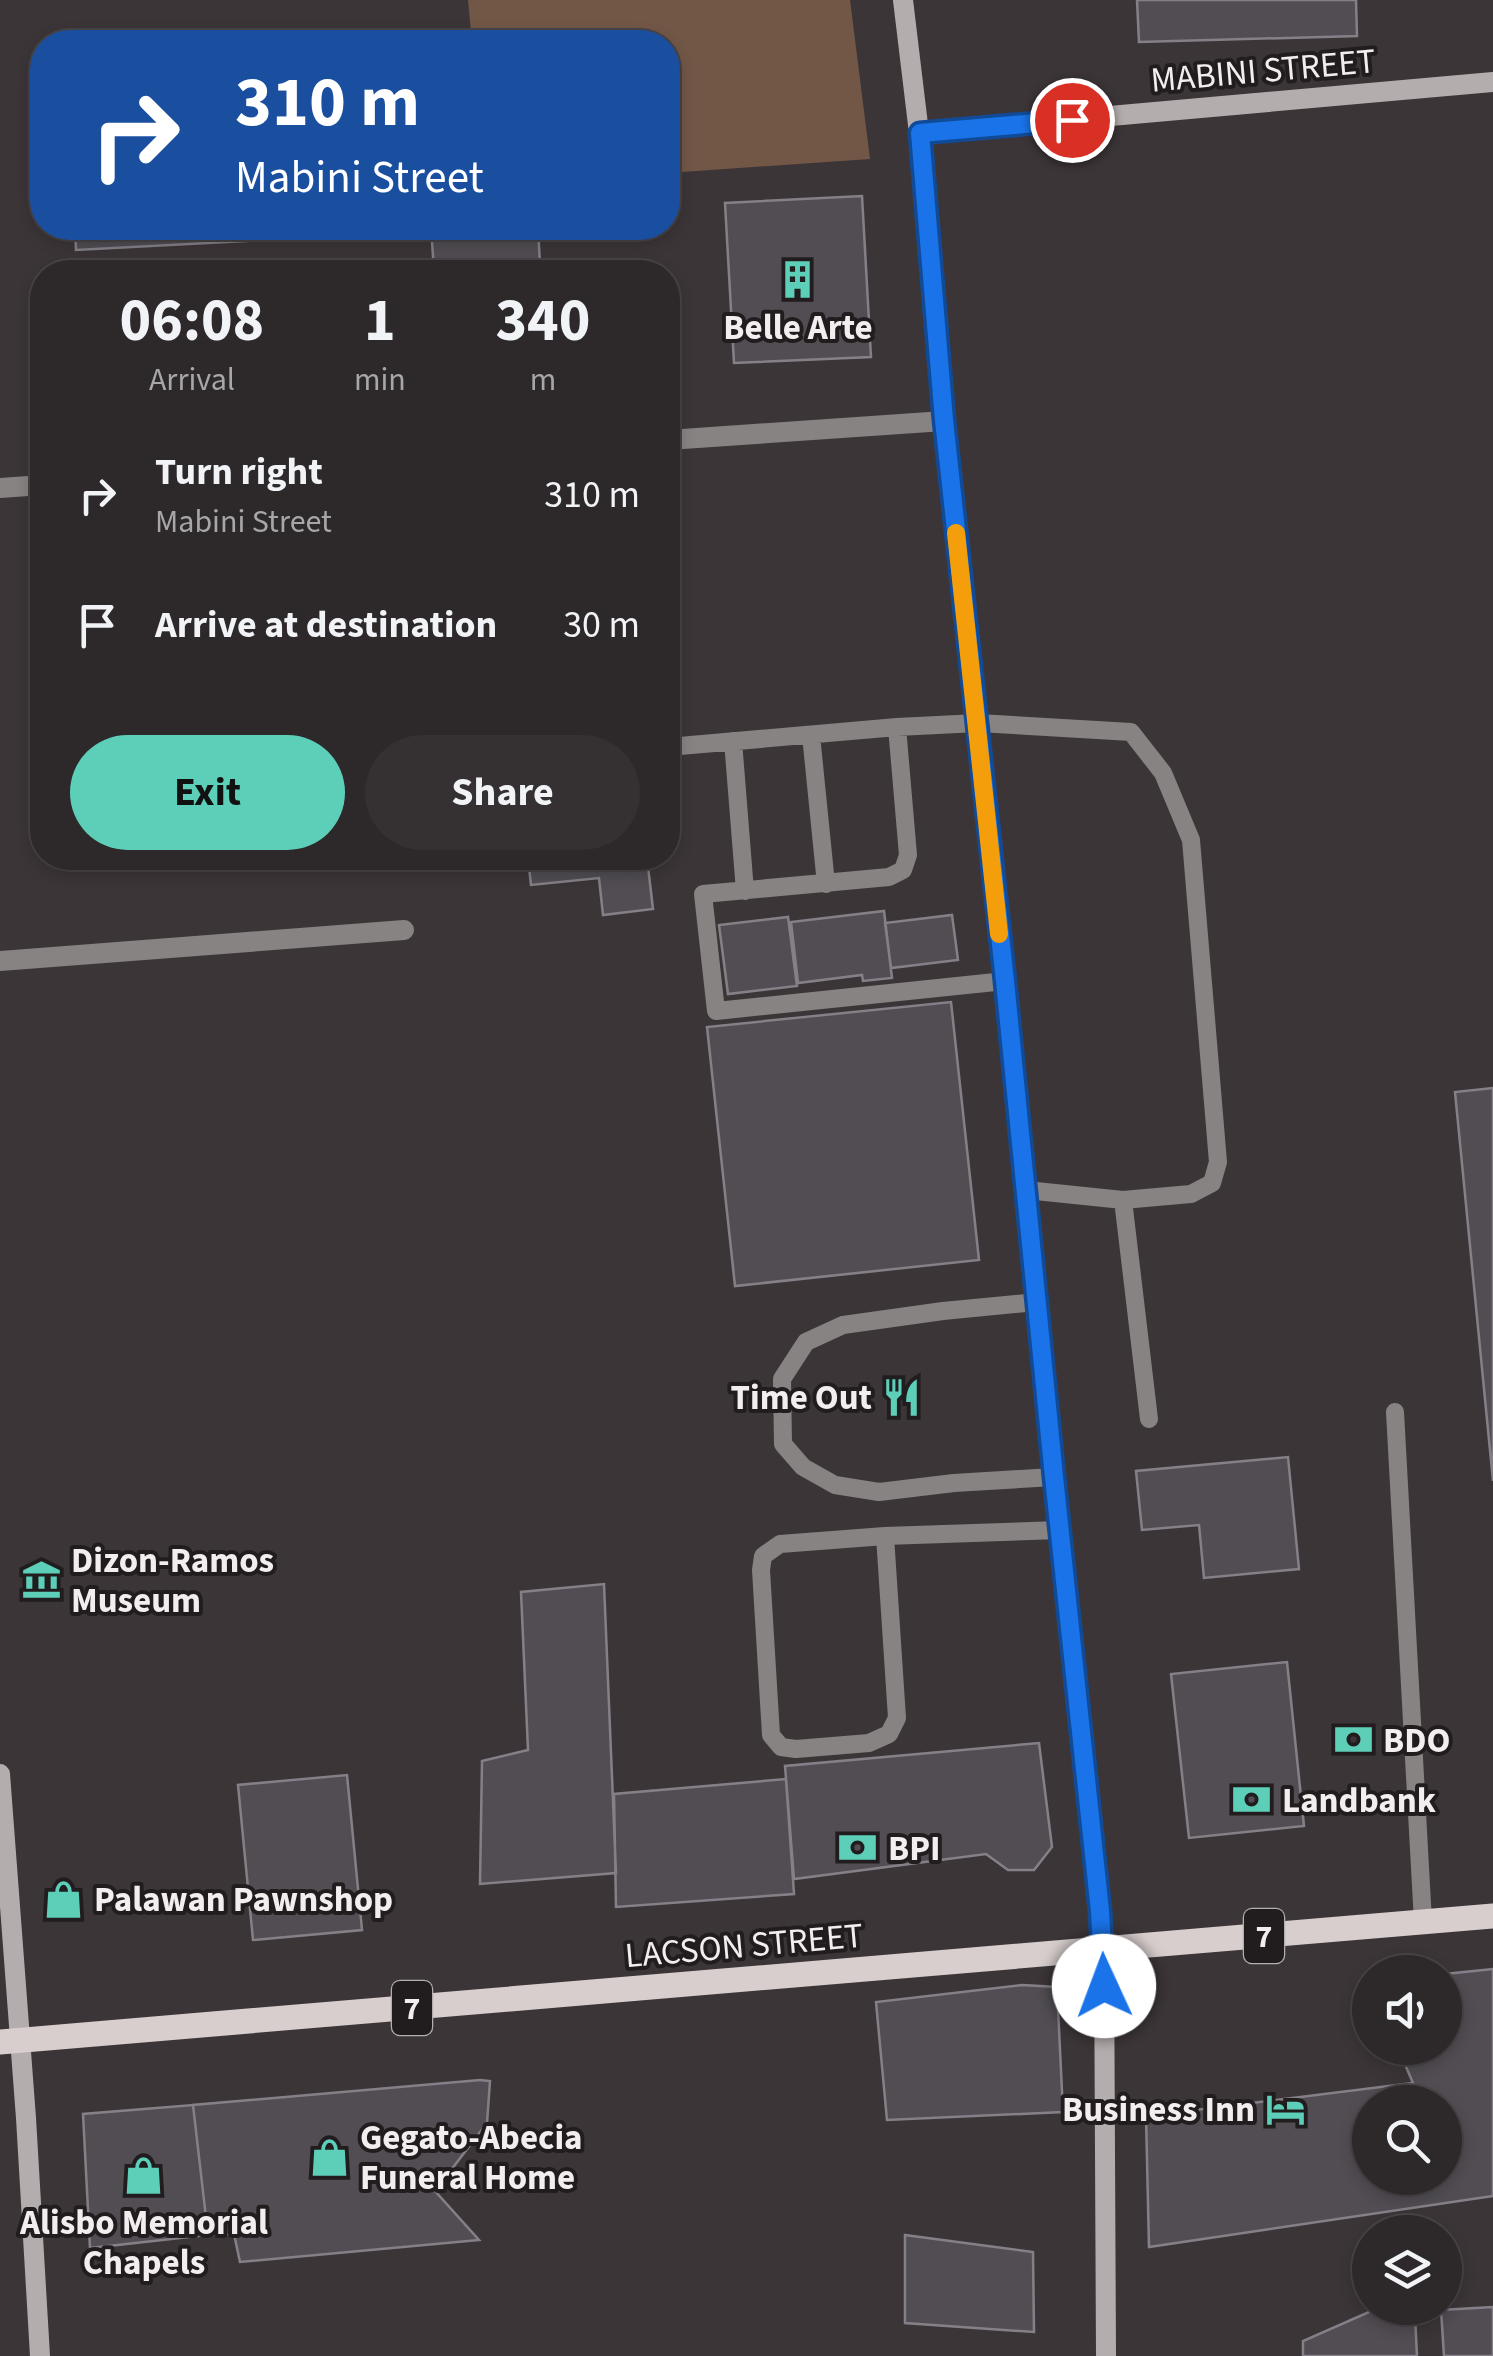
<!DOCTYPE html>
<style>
:root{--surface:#2d282a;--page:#353032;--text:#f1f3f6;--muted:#a7a6a8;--line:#484447;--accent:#5dceb8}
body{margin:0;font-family:"Source Sans 3",sans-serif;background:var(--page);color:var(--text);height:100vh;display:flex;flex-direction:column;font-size:38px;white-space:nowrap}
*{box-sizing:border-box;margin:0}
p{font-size:32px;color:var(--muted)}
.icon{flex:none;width:55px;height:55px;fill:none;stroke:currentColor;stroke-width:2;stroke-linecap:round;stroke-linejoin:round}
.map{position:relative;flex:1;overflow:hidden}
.side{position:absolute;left:30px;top:260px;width:650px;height:610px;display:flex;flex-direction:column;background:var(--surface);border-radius:40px;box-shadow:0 5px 15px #0003,0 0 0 2px var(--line)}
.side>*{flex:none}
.banner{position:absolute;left:30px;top:30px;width:650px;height:210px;border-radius:40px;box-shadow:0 5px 15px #0003,0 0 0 2px var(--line);background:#1a4fa0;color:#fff;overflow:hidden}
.fabs{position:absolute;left:1352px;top:1955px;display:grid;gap:20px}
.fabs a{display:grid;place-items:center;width:110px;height:110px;border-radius:50%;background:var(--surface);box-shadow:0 5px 15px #0003,0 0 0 2px var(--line);font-size:50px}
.pin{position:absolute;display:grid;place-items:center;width:85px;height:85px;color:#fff;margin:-42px;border:5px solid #fff;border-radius:50%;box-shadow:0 2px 10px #0007}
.me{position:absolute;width:110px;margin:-55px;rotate:358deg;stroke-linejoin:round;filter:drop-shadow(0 0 8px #0008)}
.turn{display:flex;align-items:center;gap:35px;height:210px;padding:0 40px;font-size:45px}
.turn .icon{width:130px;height:130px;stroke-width:2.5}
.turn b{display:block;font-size:70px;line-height:85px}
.eta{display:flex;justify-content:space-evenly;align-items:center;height:170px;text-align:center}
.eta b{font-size:60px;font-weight:700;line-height:70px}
.action{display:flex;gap:20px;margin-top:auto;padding:20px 40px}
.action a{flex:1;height:115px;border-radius:60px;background:var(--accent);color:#111;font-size:40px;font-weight:700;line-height:115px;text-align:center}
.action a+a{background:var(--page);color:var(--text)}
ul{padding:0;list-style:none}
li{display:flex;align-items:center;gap:30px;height:130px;padding:0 40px}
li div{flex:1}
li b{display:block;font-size:38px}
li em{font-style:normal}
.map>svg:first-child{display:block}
.green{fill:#725747}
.building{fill:#514d53;stroke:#858088;stroke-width:2.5;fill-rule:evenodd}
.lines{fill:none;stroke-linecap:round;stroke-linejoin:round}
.lane{stroke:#878382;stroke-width:18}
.street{stroke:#878382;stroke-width:20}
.secondary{stroke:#b4adad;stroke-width:20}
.primary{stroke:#d7cecd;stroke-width:25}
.route-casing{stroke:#114b97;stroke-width:25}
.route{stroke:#1a73e8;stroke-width:18}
.slow{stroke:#f59e0b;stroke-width:18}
.labels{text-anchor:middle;stroke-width:8;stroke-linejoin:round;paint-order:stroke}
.shield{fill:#211d1f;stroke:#b3afb1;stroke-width:2.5}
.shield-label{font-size:32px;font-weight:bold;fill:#f2eef0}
.street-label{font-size:35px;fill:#f2eef0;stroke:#211d1f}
.poi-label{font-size:35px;font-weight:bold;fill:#f2eef0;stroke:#211d1f;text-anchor:start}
</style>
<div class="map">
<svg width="1493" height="2356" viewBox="0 0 1493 2356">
<rect width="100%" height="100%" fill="#3c3538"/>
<path class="green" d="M 468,0 L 850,0 L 870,159 L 668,173 L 668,42 L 472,42 Z"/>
<path class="building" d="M 1137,0 L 1356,0 L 1357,36 L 1139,42 Z
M 862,196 L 871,357 L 734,363 L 725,203 Z
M 75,228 L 300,228 L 301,238 L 76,250 Z
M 431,228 L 538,228 L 540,264 L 434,270 Z
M 528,858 L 647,858 L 653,909 L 603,915 L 599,878 L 531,885 Z
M 884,911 L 892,978 L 863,981 L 862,975 L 798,983 L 791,922 Z
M 952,915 L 958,960 L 891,968 L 885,923 Z
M 788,917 L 797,986 L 728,994 L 719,925 Z
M 951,1002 L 979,1260 L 735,1286 L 707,1027 Z
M 1493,1088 L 1493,1481 L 1455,1092 Z
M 1288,1457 L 1299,1569 L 1204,1578 L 1199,1525 L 1142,1530 L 1136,1471 Z
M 604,1584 L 616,1873 L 480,1884 L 482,1761 L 528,1750 L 521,1592 Z
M 1287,1662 L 1304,1826 L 1189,1838 L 1171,1674 Z
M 1039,1743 L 1052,1847 L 1034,1870 L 1008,1870 L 986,1854 L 794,1879 L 785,1766 Z
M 347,1775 L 362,1930 L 253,1940 L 238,1785 Z
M 786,1779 L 794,1894 L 616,1907 L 614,1794 Z
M 1493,1969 L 1493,2196 L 1149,2247 L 1146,2116 L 1413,2083 L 1398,2048 L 1445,2048 L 1445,1974 ZM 1370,2102 L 1445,2102 L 1445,2178 L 1370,2178 Z
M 1022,1985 L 1057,1987 L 1063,2112 L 887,2120 L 876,2002 Z
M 480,2080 L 490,2081 L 487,2123 L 435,2191 L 479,2240 L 240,2262 L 234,2234 L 208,2235 L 193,2105 Z
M 193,2105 L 208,2235 L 90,2248 L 83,2114 Z
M 905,2235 L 1033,2252 L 1034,2332 L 905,2323 Z
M 1493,2307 L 1493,2356 L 1444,2356 L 1441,2310 Z
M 1378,2308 L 1387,2308 L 1415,2316 L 1417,2356 L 1303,2356 L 1303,2341 Z"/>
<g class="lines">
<path class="lane" d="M 897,727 L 908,855 L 903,870 L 889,877 L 703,894 L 716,1011 L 1005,981
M 811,735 L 826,884
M 733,741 L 745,891
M 668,747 L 897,727 L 978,723 L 1131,732 L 1163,773 L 1191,840 L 1218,1162 L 1212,1183 L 1191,1194 L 1123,1200 L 1026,1190
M 1123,1200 L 1149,1419
M 1037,1302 L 943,1311 L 843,1325 L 806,1342 L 782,1379 L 783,1444 L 803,1467 L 835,1485 L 879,1492 L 954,1483 L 1053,1477
M 1395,1412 L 1423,1922
M 885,1536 L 897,1718 L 889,1734 L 869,1743 L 796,1749 L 781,1747 L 771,1735 L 761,1570 L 763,1556 L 780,1544 L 885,1536 L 1060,1530"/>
<path class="street" d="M 668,440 L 944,421
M 0,488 L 42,485
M 0,961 L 404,930"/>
<path class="secondary" d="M 903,0 L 919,133 L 944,421 L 978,723 L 1053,1477 L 1104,1949 L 1106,2356
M 919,133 L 1493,82
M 0,1774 L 26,2118 L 40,2356"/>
<path class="primary" d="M 0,2042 L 1493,1916"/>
</g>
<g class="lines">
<defs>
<path id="route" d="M 1072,120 L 920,133 L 944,420 L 1005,981 L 1054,1477 L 1100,1911 L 1104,1986"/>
</defs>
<use href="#route" class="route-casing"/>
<use href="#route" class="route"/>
<path class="slow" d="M 956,533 L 999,934"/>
</g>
<defs>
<symbol id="building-bare" viewBox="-9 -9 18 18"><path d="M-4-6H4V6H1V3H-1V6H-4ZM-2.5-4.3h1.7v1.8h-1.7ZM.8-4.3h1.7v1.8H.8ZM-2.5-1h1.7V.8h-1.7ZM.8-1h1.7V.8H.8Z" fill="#5dceb8" stroke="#211d1f" stroke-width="2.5" paint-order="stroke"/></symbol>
<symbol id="restaurant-bare" viewBox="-9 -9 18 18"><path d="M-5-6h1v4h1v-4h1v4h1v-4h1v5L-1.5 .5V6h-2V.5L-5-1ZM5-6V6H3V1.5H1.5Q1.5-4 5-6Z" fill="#5dceb8" stroke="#211d1f" stroke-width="2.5" paint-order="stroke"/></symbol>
<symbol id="museum-bare" viewBox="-9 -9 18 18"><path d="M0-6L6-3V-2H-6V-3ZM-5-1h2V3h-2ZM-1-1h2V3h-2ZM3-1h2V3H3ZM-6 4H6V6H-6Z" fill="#5dceb8" stroke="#211d1f" stroke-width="2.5" paint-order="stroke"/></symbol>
<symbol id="bank-bare" viewBox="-9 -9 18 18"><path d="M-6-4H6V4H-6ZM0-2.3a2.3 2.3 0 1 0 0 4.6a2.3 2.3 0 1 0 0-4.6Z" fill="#5dceb8" stroke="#211d1f" stroke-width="2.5" paint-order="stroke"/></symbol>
<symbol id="shop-bare" viewBox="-9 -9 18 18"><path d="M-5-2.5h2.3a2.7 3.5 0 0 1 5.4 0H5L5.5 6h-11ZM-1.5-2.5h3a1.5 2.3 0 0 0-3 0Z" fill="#5dceb8" stroke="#211d1f" stroke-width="2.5" paint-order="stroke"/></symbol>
<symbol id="hotel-bare" viewBox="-9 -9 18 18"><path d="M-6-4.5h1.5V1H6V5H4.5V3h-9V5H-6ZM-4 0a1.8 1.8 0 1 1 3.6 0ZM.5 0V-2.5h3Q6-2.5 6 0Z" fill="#5dceb8" stroke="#211d1f" stroke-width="2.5" paint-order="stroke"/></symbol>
</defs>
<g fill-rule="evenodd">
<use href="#building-bare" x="770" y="252" width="55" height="55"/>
<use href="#restaurant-bare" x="874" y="1370" width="55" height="55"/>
<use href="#museum-bare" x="14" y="1552" width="55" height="55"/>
<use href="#bank-bare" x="1326" y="1712" width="55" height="55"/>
<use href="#bank-bare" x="1224" y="1772" width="55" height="55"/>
<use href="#bank-bare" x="830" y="1820" width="55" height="55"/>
<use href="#shop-bare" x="36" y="1872" width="55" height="55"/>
<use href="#hotel-bare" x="1258" y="2082" width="55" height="55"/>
<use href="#shop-bare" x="302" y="2130" width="55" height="55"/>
<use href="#shop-bare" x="116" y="2148" width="55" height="55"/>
</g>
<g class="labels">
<g class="shield">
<rect x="1244" y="1909" width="40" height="54" rx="8"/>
<rect x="392" y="1981" width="40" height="54" rx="8"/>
</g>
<g class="shield-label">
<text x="1264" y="1947">7</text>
<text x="412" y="2019">7</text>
</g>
<g class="street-label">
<text transform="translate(1263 70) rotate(-5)" y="12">MABINI STREET</text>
<text transform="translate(744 1945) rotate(-5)" y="12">LACSON STREET</text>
</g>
<g class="poi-label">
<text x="798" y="339" text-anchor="middle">Belle Arte</text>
<text x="872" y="1409" text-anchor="end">Time Out</text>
<text x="71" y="1572">Dizon-Ramos<tspan x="71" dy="40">Museum</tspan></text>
<text x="1383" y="1752">BDO</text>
<text x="1282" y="1812">Landbank</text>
<text x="888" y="1860">BPI</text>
<text x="94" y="1911">Palawan Pawnshop</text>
<text x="1255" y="2121" text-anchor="end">Business Inn</text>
<text x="360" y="2149">Gegato-Abecia<tspan x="360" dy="40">Funeral Home</tspan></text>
<text x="144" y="2234" text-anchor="middle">Alisbo Memorial<tspan x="144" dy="40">Chapels</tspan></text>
</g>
</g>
</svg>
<div class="fabs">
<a><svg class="icon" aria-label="sound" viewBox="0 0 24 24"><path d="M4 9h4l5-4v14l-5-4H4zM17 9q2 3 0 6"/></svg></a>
<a><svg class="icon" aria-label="search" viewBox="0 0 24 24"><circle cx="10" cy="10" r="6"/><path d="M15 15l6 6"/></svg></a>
<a><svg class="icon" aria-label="layers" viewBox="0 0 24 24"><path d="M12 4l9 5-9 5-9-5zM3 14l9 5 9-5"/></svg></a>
</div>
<div class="pin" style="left:1072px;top:120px;background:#d93025"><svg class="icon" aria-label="arrive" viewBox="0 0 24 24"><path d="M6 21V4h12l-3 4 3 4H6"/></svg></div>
<svg class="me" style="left:1104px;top:1986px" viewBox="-20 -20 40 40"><circle r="19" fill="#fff"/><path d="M0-13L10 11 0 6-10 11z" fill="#1a73e8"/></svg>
<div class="banner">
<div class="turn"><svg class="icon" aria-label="right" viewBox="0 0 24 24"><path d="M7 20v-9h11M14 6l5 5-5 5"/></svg><div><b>310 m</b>Mabini Street</div></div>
</div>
<section class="side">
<div class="eta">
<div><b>06:08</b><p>Arrival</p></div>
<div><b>1</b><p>min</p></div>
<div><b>340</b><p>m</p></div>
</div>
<ul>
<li><svg class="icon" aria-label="right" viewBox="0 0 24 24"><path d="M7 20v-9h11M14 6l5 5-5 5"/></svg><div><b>Turn right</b><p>Mabini Street</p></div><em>310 m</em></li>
<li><svg class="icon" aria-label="arrive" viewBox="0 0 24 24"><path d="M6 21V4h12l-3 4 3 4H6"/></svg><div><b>Arrive at destination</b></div><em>30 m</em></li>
</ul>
<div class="action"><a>Exit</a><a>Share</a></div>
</section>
</div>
